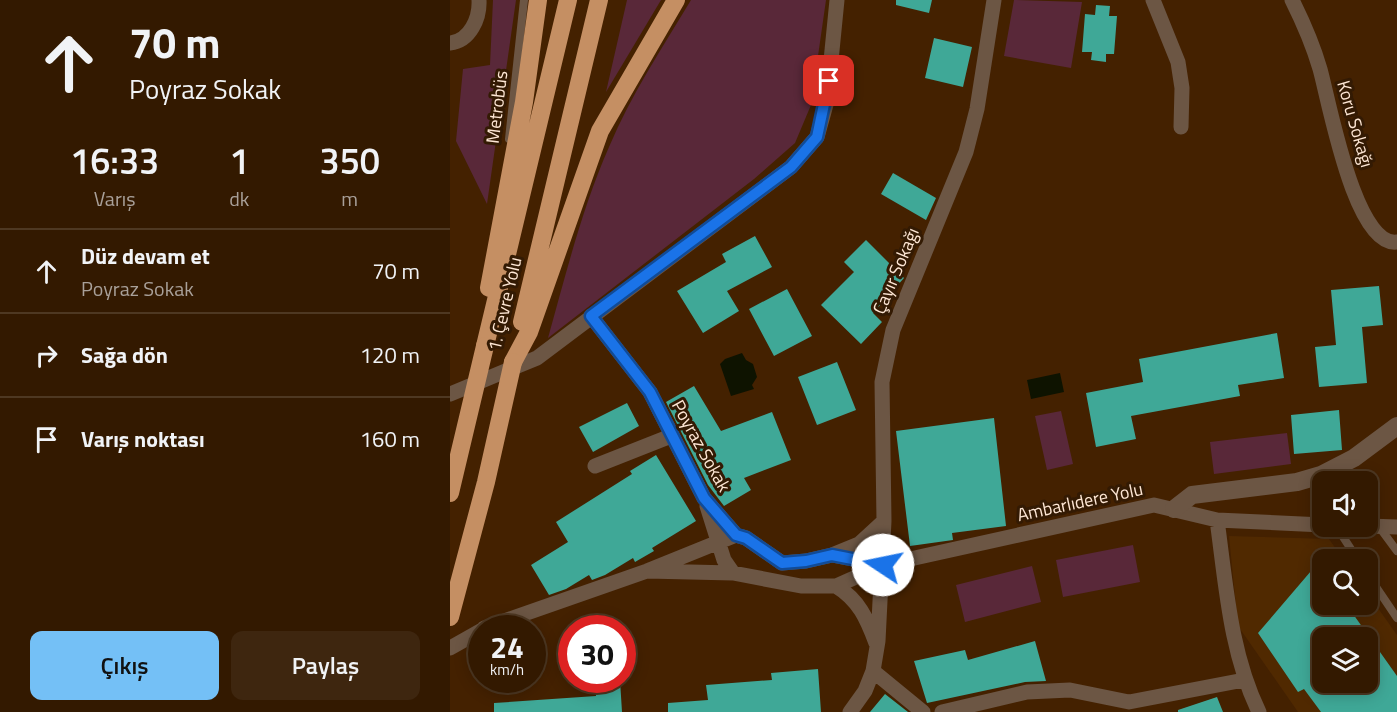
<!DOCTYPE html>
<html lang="tr">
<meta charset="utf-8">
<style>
:root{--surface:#331900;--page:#3e260f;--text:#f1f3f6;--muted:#a9a099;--line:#4e3822;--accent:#74c0f6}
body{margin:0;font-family:"Titillium Web",sans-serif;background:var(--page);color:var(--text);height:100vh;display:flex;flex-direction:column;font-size:22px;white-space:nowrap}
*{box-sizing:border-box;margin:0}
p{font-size:20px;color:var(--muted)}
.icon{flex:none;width:33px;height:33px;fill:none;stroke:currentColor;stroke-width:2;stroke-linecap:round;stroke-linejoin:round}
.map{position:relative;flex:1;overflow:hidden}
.sheet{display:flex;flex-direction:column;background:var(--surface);width:450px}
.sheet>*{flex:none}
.hud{background:#331900;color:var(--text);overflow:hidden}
.fabs{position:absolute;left:862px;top:471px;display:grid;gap:12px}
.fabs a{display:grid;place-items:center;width:66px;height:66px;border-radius:12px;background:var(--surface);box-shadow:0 3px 15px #0003,0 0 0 2px var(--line);font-size:30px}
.speed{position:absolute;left:18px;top:615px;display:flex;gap:12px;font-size:30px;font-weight:700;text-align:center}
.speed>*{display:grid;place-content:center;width:78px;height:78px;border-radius:50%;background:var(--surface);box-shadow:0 3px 15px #0003,0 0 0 2px var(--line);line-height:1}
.speed small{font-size:15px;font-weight:400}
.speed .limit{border:9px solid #d22;background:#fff;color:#111}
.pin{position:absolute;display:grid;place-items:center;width:51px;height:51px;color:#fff;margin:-26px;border-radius:12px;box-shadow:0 3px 9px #0006}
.me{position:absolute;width:66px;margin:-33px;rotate:281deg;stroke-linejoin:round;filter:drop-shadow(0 0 4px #0008)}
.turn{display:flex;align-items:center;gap:21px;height:126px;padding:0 30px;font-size:27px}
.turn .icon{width:78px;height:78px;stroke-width:2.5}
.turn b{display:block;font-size:42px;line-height:51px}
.eta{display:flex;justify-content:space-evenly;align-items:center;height:102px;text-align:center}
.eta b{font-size:36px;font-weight:600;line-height:42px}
.button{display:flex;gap:12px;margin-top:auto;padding:12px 30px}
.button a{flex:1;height:69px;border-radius:12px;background:var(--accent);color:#111;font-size:24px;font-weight:600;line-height:69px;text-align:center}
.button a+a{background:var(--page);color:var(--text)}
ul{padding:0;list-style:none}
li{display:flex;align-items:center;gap:18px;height:84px;padding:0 30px;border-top:2px solid var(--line)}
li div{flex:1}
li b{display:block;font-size:22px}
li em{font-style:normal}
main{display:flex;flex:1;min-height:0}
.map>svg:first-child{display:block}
.built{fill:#502900;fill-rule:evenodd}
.green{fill:#592839}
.water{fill:#0e1300}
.building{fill:#3fa897;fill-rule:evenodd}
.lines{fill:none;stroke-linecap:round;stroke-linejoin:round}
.service{stroke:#6c5644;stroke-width:8}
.minor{stroke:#6c5644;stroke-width:15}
.tertiary{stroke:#6c5644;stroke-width:18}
.motorway{stroke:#c58f63;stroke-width:18}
.motorway-bridge{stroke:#c58f63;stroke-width:18}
.route-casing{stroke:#114b97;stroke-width:15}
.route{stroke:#1a73e8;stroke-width:10}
.labels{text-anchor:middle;stroke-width:6;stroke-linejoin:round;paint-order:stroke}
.street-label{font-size:18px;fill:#fee7d5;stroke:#331a03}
</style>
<main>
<section class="sheet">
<div class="hud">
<div class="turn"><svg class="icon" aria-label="ahead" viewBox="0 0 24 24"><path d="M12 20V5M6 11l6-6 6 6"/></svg><div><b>70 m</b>Poyraz Sokak</div></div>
</div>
<div class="eta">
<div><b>16:33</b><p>Varış</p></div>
<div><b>1</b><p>dk</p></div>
<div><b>350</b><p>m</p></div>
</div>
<ul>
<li><svg class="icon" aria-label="ahead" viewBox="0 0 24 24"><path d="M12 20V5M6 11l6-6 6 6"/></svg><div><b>Düz devam et</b><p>Poyraz Sokak</p></div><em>70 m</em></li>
<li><svg class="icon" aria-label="right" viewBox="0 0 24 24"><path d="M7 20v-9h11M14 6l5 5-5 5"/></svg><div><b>Sağa dön</b></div><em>120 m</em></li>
<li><svg class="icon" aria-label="arrive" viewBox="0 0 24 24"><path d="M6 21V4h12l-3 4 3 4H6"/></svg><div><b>Varış noktası</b></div><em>160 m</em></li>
</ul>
<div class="button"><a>Çıkış</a><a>Paylaş</a></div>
</section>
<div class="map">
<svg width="947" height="712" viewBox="0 0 947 712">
<rect width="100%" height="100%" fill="#442100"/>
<path class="built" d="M 779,536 L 879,539 L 893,559 L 873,560 L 873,604 L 918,604 L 918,594 L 947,635 L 947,712 L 848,712 L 788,626 ZM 873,638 L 918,638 L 918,682 L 873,682 Z"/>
<path class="green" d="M 43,0 L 66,0 L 37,204 L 6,141 L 13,69 L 40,65 Z
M 177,0 L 211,0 L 156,92 Z
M 241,0 L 376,0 L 361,105 L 345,143 L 304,179 L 98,338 C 116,274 132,208 159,147 C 181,95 212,48 241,0 Z
M 564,0 L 632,2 L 621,68 L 554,56 Z
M 611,411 L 623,464 L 597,470 L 585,416 Z
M 837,433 L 841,464 L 764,474 L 760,442 Z
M 683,545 L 690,582 L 613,597 L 606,560 Z
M 582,566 L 591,602 L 515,622 L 506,585 Z"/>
<path class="water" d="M 292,353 L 296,360 L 303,364 L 307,377 L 302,385 L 304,389 L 281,396 L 270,364 L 275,359 Z
M 610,373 L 614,392 L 581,399 L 577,380 Z"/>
<path class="building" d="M 446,0 L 482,0 L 479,13 L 446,5 Z
M 646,5 L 660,6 L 659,16 L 667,16 L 664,54 L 656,54 L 656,62 L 641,60 L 642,52 L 632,52 L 635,14 L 645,15 Z
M 484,38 L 522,47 L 513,87 L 475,78 Z
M 443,173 L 486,198 L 476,220 L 431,194 Z
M 305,236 L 322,267 L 277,291 L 289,311 L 253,333 L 227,291 L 276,262 L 272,254 Z
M 416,240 L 454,278 L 423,313 L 432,322 L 411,344 L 371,305 L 404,272 L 394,262 Z
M 929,286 L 933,325 L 912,327 L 917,383 L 869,387 L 865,347 L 886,345 L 881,290 Z
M 337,289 L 362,336 L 324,356 L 299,309 Z
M 827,333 L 834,378 L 788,385 L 790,396 L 681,416 L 686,439 L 646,447 L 636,393 L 693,382 L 689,359 Z
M 387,362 L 406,410 L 367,425 L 348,377 Z
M 244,386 L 271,431 L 322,412 L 341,460 L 294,478 L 301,490 L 274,506 L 258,485 L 216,402 Z
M 177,403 L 189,426 L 143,452 L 129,427 Z
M 889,410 L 892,450 L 844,454 L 841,415 Z
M 544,418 L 556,526 L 502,533 L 503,540 L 460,546 L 446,431 Z
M 206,455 L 246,521 L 202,548 L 204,551 L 185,562 L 183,558 L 155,575 L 142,580 L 139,575 L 116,589 L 99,595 L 81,565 L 118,542 L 106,522 L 182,474 L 180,471 Z
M 867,564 L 873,573 L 873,604 L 896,604 L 947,676 L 947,712 L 871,712 L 854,689 L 848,692 L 808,633 ZM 873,638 L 918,638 L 918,682 L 873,682 Z
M 585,641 L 596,681 L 575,682 L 477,703 L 464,661 L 515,650 L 518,660 Z
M 368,669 L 371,712 L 218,712 L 218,703 L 258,700 L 256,685 L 322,680 L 321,673 Z
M 145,680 L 170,680 L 172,712 L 44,712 L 44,703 L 146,696 Z
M 435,694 L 458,712 L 420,712 Z
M 767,697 L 773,712 L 728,712 L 728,710 Z"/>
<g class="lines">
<path class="service" d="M 59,139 L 74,0
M 886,526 L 908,560
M 930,528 L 947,551
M 918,575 L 947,618"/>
<path class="minor" d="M 703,0 L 728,62 L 732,88 L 731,127
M 842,0 C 853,22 863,45 870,69 C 879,101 905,248 947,242
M 0,43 C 20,41 30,18 29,0
M 141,316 L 200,392 L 254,498 L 286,535
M 0,394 L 87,358 L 341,167 L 367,137 L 377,101 L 387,0
M 145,466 L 221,436
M 257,506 L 274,560 L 283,573
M 767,520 C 776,585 780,652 809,712
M 918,526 L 947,527
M 382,555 L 409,544 L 434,521
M 197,571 L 283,573 L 351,586 L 386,586 L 433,565 L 704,505 L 767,520 L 873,525
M 386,586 C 409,600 417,619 426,643
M 34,628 L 197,571 L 286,535 L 296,538 L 332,563 L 356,561 L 382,555 L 433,565
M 0,648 L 32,630
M 423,671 L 473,712
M 400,712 L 415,691 L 423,671 L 428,641 L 434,521 L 432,382 L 443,330 L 516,152 L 527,109 L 544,0
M 492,712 L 577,692 L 620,690 L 679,702 L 794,680"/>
<path class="tertiary" d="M 724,509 L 742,495 L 847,482 L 871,475 L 904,458 L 947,426"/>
<path class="motorway" d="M 39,288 L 74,102 L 88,0
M 72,322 L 149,0
M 35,346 L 118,0
M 63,362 L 79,332 L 150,131 L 226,0"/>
<path class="motorway-bridge" d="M 0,493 L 35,346
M 0,617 L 36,482 L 63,362"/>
</g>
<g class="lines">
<defs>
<path id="route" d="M 379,81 L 367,137 L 341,167 L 141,316 L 200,392 L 254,498 L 286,535 L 296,538 L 332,563 L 356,561 L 382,555 L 433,565"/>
</defs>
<use href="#route" class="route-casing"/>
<use href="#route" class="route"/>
</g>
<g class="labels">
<g class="street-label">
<text transform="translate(47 107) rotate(-83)" y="6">Metrobüs</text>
<text transform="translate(905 124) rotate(74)" y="6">Koru Sokağı</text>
<text transform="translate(446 271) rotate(-67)" y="6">Çayır Sokağı</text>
<text transform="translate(55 304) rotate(-77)" y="6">1. Çevre Yolu</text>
<text transform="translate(251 446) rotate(61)" y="6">Poyraz Sokak</text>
<text transform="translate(630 502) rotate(-12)" y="6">Ambarlıdere Yolu</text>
</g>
</g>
</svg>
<div class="fabs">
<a><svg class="icon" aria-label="sound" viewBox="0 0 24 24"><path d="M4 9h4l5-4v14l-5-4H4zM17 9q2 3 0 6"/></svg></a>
<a><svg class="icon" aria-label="search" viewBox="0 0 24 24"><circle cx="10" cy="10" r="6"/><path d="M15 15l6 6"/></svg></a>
<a><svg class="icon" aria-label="layers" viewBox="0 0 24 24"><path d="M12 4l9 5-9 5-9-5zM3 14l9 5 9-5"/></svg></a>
</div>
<div class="speed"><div>24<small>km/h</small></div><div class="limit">30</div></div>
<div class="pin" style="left:379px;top:81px;background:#d93025"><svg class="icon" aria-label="arrive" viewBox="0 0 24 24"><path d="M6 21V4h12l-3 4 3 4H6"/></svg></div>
<svg class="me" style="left:433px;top:565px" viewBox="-20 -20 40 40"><circle r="19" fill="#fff"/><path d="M0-13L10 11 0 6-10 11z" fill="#1a73e8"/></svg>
</div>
</main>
